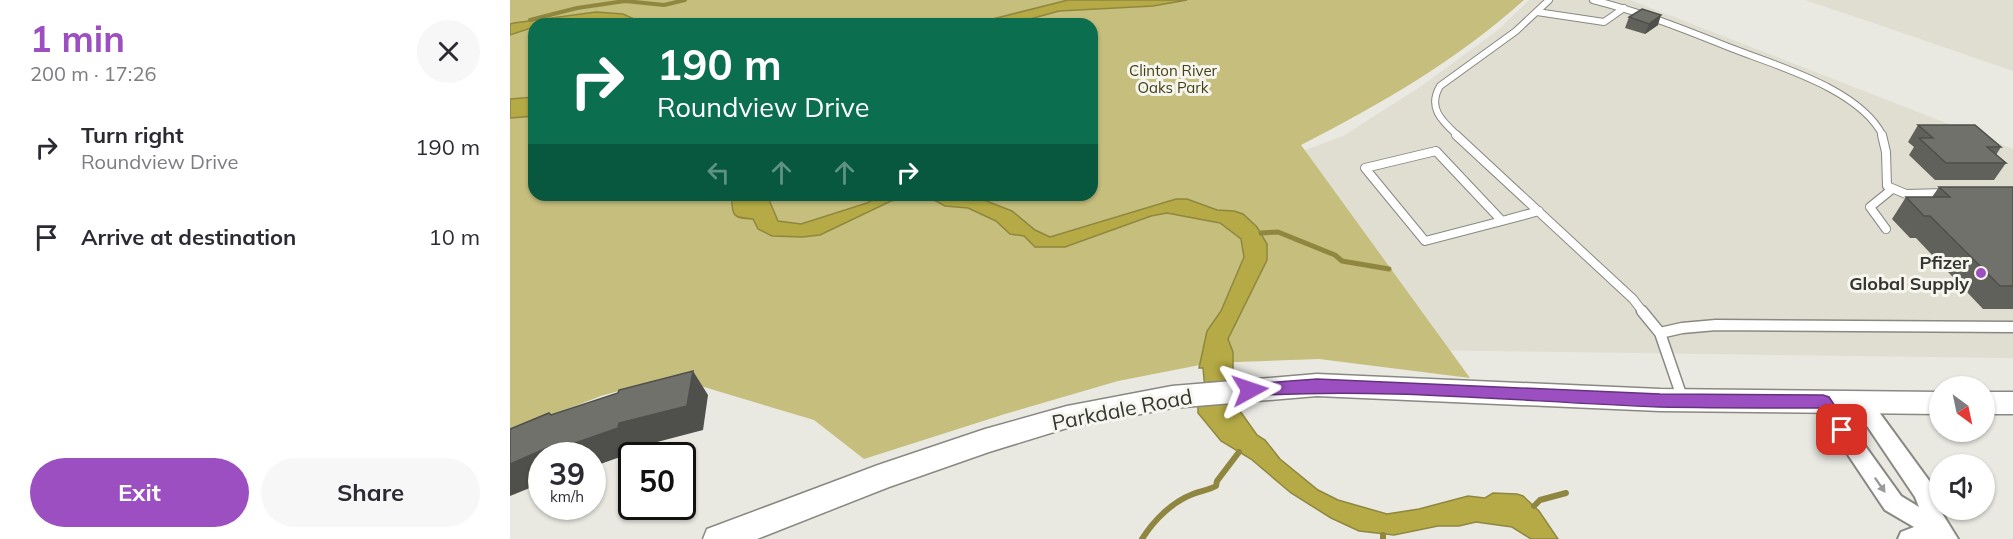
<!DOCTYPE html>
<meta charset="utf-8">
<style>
:root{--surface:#fff;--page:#f7f7f7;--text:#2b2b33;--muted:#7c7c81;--accent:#9b4fc0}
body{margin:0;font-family:Mulish,sans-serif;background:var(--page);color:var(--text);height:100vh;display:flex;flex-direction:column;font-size:22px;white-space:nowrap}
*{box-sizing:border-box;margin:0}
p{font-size:20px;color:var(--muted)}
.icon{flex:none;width:33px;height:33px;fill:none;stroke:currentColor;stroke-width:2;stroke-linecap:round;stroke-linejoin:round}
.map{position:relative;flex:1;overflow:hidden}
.sheet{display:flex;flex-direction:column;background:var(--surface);width:510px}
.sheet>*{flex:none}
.banner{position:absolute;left:18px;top:18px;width:570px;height:183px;border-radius:18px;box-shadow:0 2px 4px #0004;background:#0b6e4f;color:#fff;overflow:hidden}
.needle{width:39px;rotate:147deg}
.tools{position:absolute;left:1419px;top:376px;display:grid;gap:12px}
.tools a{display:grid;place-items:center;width:66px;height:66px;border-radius:50%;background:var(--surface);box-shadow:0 2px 4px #0004;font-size:30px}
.speed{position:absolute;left:18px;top:442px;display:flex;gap:12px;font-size:30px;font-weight:700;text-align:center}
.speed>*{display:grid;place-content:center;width:78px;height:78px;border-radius:50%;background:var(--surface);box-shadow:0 2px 4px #0004;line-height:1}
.speed small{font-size:15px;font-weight:400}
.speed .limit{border:3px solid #111;border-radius:9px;background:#fff;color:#111}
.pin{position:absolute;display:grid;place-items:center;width:51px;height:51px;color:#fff;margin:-26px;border-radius:12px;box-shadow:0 3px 9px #0006}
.me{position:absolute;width:66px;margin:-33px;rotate:85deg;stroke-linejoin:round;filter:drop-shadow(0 0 4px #0008)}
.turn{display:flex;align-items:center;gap:21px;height:126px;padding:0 30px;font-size:27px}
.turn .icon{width:78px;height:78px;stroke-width:2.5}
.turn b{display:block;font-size:42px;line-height:51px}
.lanes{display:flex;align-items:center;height:57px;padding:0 30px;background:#0003;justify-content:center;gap:30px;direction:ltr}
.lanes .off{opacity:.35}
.round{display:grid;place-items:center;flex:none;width:63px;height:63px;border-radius:32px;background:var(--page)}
.summary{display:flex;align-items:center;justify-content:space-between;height:102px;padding:0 30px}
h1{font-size:36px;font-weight:700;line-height:45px;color:var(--accent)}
.button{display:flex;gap:12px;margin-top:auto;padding:12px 30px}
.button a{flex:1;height:69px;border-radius:36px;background:var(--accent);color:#fff;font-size:24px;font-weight:700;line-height:69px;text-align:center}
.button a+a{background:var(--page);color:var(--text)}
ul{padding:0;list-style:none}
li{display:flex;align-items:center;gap:18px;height:90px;padding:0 30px}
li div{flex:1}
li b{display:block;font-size:22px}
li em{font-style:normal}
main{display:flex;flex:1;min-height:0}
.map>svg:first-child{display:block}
.built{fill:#dfded0}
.green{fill:#c5be7c;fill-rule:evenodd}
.water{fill:#b5aa45;stroke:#8f873f;stroke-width:1.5}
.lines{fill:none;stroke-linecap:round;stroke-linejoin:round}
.stream-far2{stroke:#8f873f;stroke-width:4}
.stream-far1{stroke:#8f873f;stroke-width:5}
.stream{stroke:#8f873f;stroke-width:6}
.service-far2-casing{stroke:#898882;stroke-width:8}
.service-far1-casing{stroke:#898882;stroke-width:10}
.service-casing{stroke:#898882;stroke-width:13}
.minor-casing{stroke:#898882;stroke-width:4}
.secondary-casing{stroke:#898882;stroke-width:3}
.service-far2{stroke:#fff;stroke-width:6}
.service-far1{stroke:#fff;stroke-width:8}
.service{stroke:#fff;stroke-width:10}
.minor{fill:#fff;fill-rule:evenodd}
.secondary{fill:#fff;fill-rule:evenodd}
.wall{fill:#61615c}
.shaded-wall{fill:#4f4f4b}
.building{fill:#71716b;stroke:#4f4f4b;stroke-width:1.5}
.oneway{fill:#9a9a98}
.route{fill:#9b4fc0;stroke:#65337d;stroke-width:1.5}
.poi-dot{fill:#9b4fc0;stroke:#f6f6ef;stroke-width:2}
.labels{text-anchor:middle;stroke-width:6;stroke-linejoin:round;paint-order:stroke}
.far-park-label{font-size:15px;fill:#454117;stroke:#f6f6ef}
.poi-label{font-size:18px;font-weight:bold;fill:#353532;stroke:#f6f6ef;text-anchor:end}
.near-street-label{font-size:21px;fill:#353532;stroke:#f6f6ef}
</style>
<main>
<section class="sheet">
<div class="summary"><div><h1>1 min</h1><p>200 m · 17:26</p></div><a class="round"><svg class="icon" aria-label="close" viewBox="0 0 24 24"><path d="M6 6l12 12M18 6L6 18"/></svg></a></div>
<ul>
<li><svg class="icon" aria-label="right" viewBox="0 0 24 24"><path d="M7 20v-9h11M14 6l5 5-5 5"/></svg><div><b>Turn right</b><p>Roundview Drive</p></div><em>190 m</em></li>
<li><svg class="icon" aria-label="arrive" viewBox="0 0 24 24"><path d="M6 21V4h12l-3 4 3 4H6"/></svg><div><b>Arrive at destination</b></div><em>10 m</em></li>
</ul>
<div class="button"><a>Exit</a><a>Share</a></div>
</section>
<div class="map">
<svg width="1503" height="539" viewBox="0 0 1503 539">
<rect width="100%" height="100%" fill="#e9e9e2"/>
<path class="built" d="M 1019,0 L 1120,0 L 1503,149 L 1503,358 L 892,350 L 769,160 L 833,136 L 910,87 L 988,30 Z
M 1295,0 L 1503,0 L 1503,71 L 1378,28 Z"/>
<path class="green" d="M 0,0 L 1014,0 C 947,60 871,104 791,145 L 960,378 L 809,359 L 700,363 L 608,381 L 495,414 L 354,459 L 304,420 L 184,384 L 116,389 L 91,396 L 0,431 ZM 24,24 L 582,24 L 582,195 L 24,195 Z"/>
<path class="water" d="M 558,0 L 677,0 L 643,6 L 549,11 L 502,24 L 463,24 Z
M 86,12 L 113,14 L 135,24 L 61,21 L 24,24 L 24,27 L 0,35 L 0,24 L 4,23 Z
M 24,97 L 24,116 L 0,118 L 0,99 Z
M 222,195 L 257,195 L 268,221 L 291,224 L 357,203 L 371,195 L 461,195 L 502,211 L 525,230 L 540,237 L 666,199 L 677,199 L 707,210 L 724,211 L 733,214 L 747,227 L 757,244 L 757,260 L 718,339 L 723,352 L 723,396 L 730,411 L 747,435 L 755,440 L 770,459 L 808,490 L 828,500 L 877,514 L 909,509 L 958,496 L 975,498 L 983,493 L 1007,494 L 1013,496 L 1029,511 L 1048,539 L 1021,539 L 1002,527 L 966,522 L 949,526 L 928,526 L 884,535 L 849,531 L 821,518 L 781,493 L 741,459 L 711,441 L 688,413 L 688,404 L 696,400 L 693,368 L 689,368 L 697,331 L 711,311 L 734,257 L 731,239 L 710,223 L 657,213 L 641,216 L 555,247 L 525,247 L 514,236 L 500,234 L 486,221 L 458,208 L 435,206 L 426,201 L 406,196 L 381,201 L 310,235 L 292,237 L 262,236 L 248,229 L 243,219 C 224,218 221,217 222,195 Z"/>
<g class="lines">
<path class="stream-far2" d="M 20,20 L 67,8 L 115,1 L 154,5 L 175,0"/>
<path class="stream-far1" d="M 751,233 L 768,232 L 825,255 L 832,261 L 879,269"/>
<path class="stream" d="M 1024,506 L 1030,500 L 1056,493
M 873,535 L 873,539
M 632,539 C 644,520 662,502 683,494 C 691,491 699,490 706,486 L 707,481 L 729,452"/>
<defs>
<path id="service-far2" d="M 1083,0 C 1131,12 1176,30 1221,48 C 1267,66 1350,89 1373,136
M 1027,12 L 1094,22 L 1114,8
M 948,136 C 932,121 917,108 930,86 L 1006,31 L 1039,0"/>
<path id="service-far1" d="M 946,135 L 1123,299 L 1133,312
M 1372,135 L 1376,152 L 1377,186 L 1396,194 L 1436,193
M 926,151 L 992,221 L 915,241 L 855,168 Z
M 992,221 L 1029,211
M 1376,229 L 1360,207 L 1381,190"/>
<path id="service" d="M 1132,311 L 1150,333 L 1173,400
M 1150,333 L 1172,328 L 1206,325 L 1503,327"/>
<path id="minor" d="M 1313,394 L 1320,397 L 1391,496 L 1409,507 L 1405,497 L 1341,402 L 1344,397 L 1351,394 L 1358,397 L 1423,486 L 1430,510 L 1448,539 L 1388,539 L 1391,532 L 1404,527 L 1375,510 L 1306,407 L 1303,402 L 1306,397 Z"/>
<path id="secondary" d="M 807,374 L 1150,389 L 1430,392 L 1430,414 L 1150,411 L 807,396 L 662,408 L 557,428 L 479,452 L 379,487 L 247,539 L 193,539 L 197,529 L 368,465 L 475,429 L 557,406 L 662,386 Z
M 1474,392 L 1503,392 L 1503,414 L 1474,414 Z"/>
</defs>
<use href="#service-far2" class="service-far2-casing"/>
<use href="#service-far1" class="service-far1-casing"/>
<use href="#service" class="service-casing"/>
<use href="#minor" class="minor-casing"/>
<use href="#secondary" class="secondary-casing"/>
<use href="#service-far2" class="service-far2"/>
<use href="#service-far1" class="service-far1"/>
<use href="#service" class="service"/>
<use href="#minor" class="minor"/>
<use href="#secondary" class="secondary"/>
</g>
<path class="wall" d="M 1119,17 L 1148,25 L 1135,34 L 1115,28 Z
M 1408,125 L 1491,147 L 1486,155 L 1496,163 L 1484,180 L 1425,180 L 1399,155 L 1404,147 L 1398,142 Z
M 1429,187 L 1503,187 L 1503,309 L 1473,309 L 1406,238 L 1400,238 L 1382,219 L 1396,197 L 1422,197 Z"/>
<path class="shaded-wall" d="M 1151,15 L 1148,25 L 1135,34 L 1139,24 Z
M 183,371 L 198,395 L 193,430 L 128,447 L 127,451 L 82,467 L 82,456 L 32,456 L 32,483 L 0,496 L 0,464 L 37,448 L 109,423 Z"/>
<path class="building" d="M 1132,9 L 1151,15 L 1139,24 L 1119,17 Z
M 1408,125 L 1465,125 L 1491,147 L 1477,147 L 1496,163 L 1436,163 L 1409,138 L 1423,138 Z
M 1429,187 L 1503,187 L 1503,286 L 1490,286 L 1420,216 L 1414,216 L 1396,197 L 1440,197 Z
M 183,371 L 177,406 L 109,423 L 108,428 L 37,453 L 37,448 L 0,464 L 0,429 L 39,413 L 41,415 L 108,393 L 109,390 Z"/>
<defs><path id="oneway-solid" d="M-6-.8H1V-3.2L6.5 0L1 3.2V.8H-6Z" transform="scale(1.5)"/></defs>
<use class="oneway" href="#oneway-solid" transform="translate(1370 485) rotate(55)"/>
<path class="route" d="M 807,379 L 1150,394 L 1313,395 L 1319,397 L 1341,430 L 1338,435 C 1323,440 1316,419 1309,408 C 1256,408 1202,408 1149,407 C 1013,402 876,387 740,396 L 734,394 L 732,390 L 734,386 L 740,384 Z"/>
<circle class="poi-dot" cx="1471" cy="273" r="6"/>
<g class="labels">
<g class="far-park-label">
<text x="663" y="76">Clinton River<tspan x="663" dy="17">Oaks Park</tspan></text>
</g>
<g class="poi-label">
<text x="1459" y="269">Pfizer<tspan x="1459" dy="21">Global Supply</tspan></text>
</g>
<g class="near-street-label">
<text transform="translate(612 410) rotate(-11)" y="7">Parkdale Road</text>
</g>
</g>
</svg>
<div class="tools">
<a><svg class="needle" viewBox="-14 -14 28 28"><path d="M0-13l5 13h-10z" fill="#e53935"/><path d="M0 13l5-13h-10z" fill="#7c7c81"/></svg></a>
<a><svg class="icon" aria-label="sound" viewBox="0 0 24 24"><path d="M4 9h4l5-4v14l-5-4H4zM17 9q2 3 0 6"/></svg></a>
</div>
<div class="speed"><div>39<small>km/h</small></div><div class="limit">50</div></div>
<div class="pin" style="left:1332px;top:430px;background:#d93025"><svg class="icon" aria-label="arrive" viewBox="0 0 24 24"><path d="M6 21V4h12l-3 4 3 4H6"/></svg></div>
<svg class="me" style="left:740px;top:390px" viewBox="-20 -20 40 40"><path d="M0-17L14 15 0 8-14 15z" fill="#9b4fc0" stroke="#fff" stroke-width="4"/></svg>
<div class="banner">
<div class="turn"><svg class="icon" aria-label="right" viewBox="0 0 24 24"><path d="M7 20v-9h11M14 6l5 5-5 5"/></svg><div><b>190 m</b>Roundview Drive</div></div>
<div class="lanes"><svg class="icon off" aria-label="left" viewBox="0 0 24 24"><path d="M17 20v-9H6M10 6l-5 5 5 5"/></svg><svg class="icon off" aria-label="ahead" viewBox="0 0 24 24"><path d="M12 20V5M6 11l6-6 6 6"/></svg><svg class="icon off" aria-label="ahead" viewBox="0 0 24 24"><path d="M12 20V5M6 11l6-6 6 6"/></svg><svg class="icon" aria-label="right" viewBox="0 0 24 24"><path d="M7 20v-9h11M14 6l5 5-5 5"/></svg></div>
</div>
</div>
</main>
